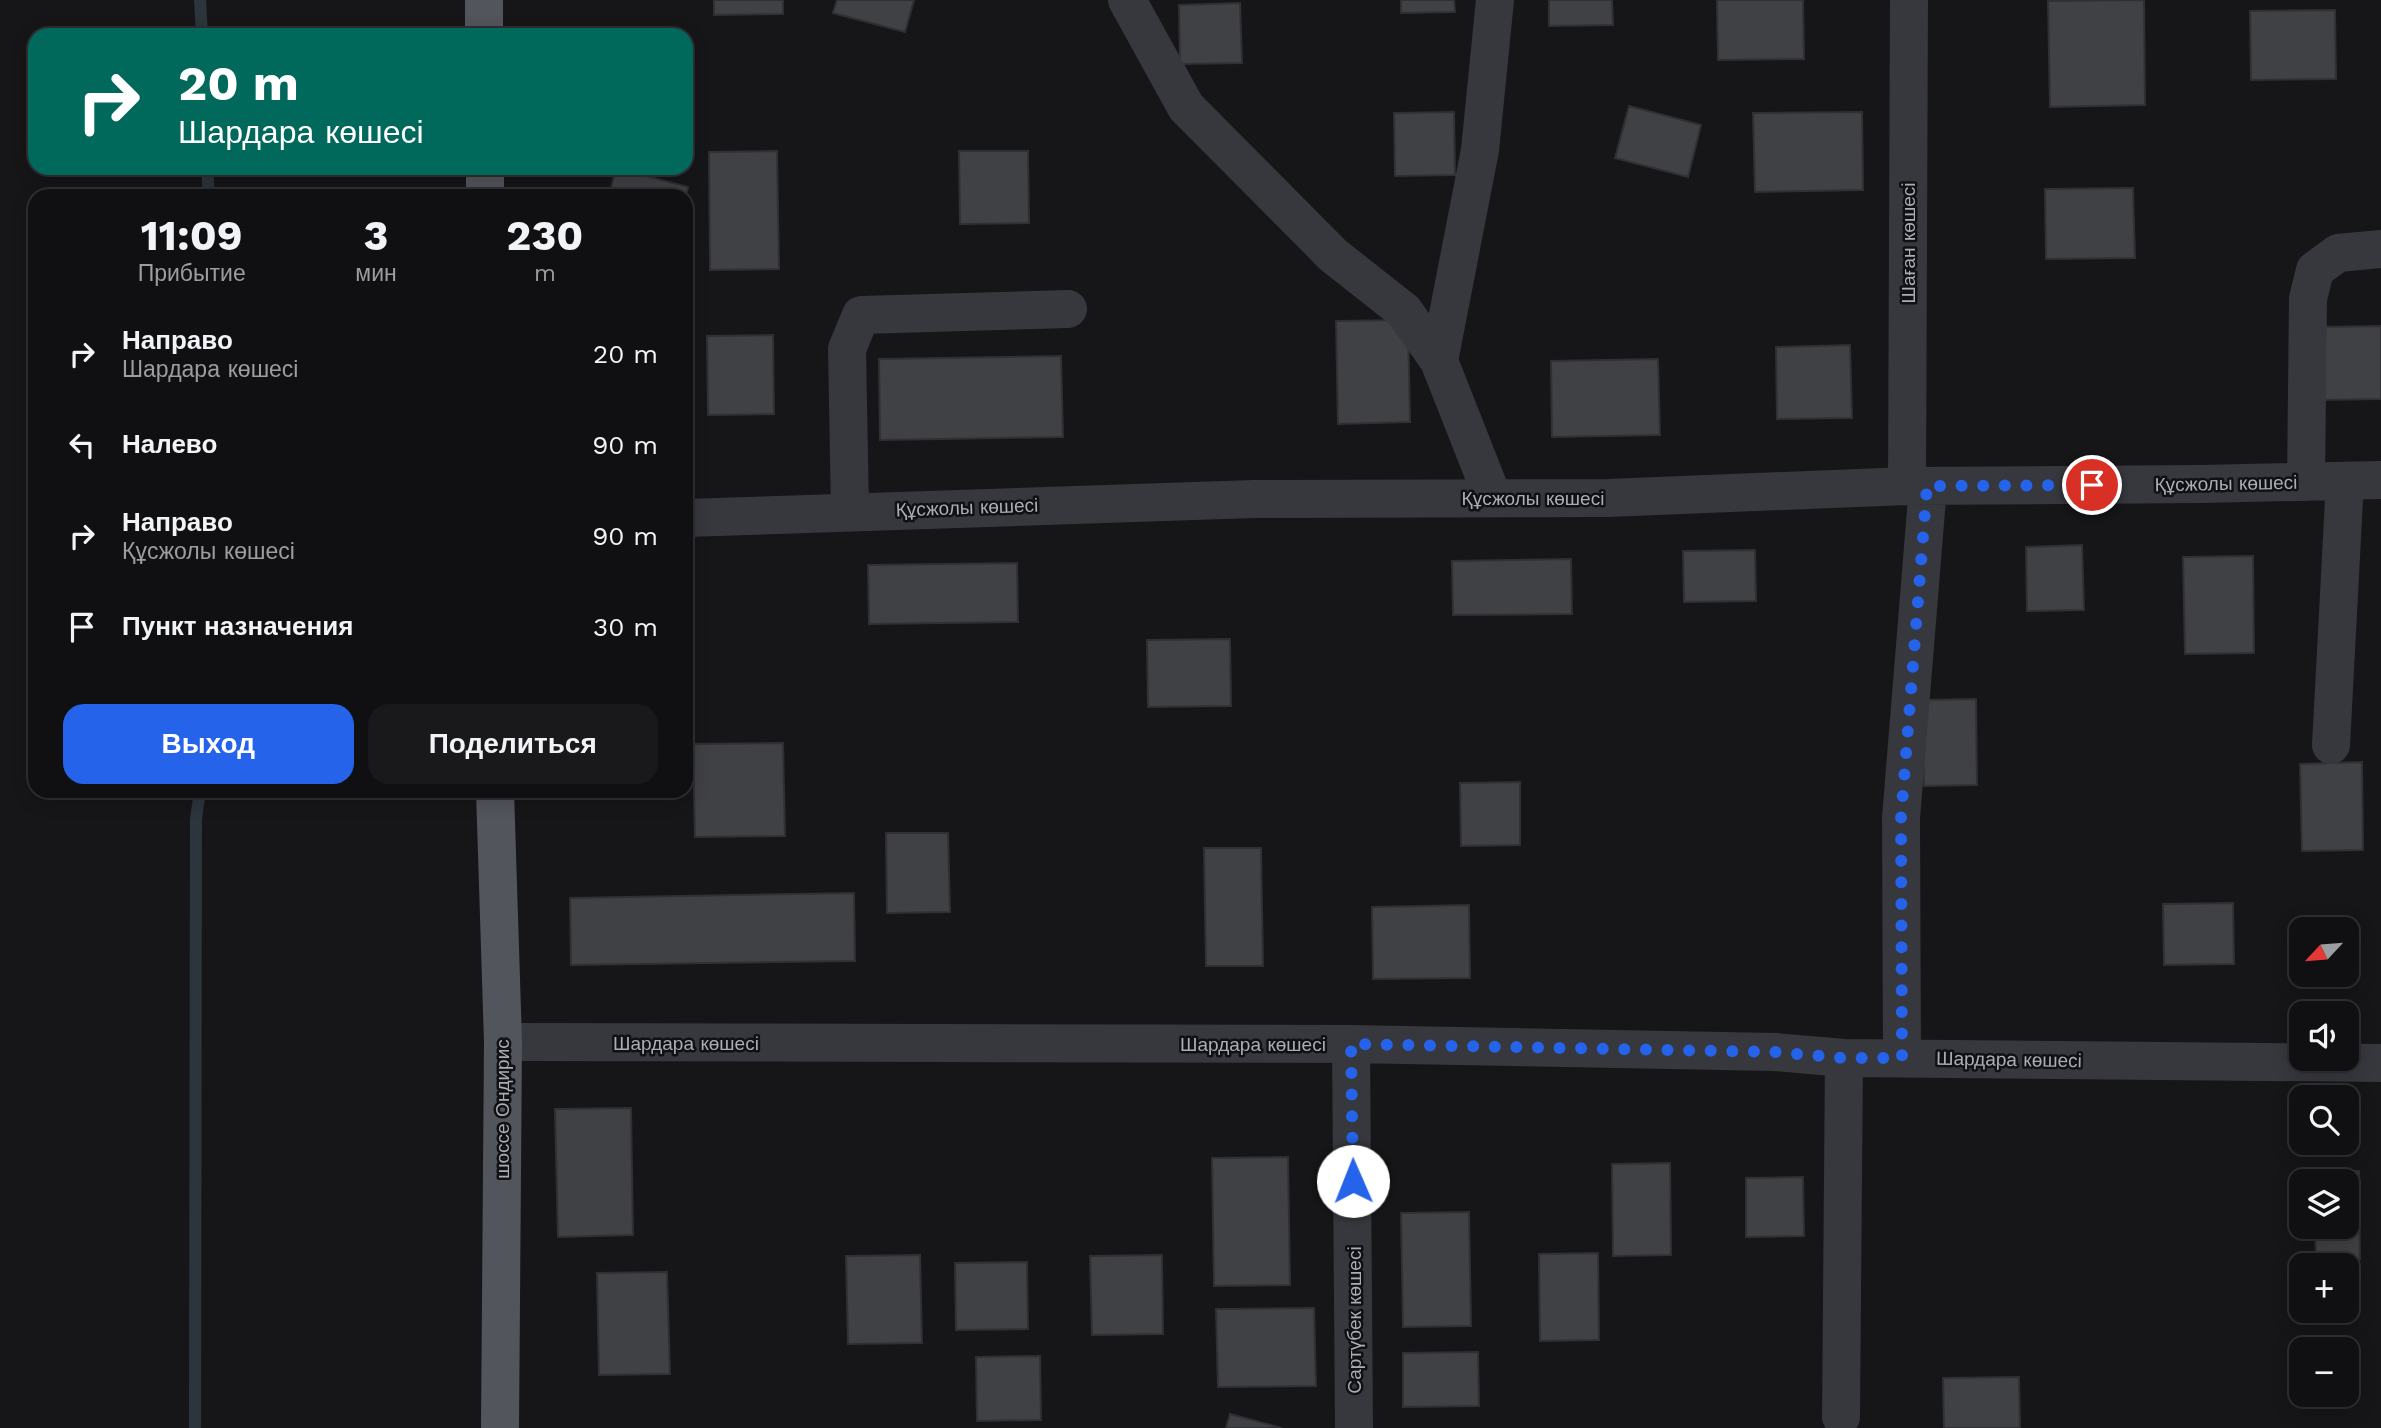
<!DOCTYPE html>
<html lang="ru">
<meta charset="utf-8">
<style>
:root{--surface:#101012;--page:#19191b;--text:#f1f3f6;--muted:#9c9d9f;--line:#303032;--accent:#2563eb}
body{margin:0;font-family:"Work Sans",sans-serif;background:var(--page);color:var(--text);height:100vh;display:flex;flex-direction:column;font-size:26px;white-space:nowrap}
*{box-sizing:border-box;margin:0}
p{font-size:23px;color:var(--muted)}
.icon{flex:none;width:38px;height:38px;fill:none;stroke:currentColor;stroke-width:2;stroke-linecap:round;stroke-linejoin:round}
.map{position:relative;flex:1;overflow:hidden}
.details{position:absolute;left:28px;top:189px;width:665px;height:609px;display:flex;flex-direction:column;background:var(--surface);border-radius:21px;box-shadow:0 4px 18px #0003,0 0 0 2px var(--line)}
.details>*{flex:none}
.guide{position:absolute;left:28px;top:28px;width:665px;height:147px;border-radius:21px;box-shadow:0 4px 18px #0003,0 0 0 2px var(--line);background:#00695c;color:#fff;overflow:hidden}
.needle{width:46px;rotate:244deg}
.tools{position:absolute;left:2289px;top:917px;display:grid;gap:14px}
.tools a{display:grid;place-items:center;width:70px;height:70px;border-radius:14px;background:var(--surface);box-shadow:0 4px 18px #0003,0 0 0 2px var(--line);font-size:35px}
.pin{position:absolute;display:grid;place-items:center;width:60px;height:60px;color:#fff;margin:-30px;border:4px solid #fff;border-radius:50%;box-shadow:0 2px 7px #0007}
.me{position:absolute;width:77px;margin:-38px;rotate:359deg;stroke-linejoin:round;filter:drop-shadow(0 0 5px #0008)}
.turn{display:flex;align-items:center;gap:24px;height:147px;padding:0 35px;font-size:32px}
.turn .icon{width:91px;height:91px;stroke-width:2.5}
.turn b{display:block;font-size:49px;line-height:60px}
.eta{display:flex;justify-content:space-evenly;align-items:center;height:119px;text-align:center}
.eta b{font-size:42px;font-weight:700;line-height:49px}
.button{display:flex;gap:14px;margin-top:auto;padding:14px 35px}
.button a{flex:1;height:80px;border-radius:21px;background:var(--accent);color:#fff;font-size:28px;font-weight:700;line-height:80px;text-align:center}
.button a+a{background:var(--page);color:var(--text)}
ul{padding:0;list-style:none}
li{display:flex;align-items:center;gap:21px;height:91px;padding:0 35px}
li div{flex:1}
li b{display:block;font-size:26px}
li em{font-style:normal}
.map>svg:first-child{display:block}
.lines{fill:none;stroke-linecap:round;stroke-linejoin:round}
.stream{stroke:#2c353c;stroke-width:12}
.building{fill:#404145;stroke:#303034;stroke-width:2}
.minor{stroke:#37383d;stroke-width:38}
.major{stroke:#53555c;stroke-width:38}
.route{stroke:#2563eb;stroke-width:12;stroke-dasharray:0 21.6}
.labels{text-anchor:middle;stroke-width:5;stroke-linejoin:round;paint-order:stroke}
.street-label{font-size:19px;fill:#a8adb8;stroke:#111113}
</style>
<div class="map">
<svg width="2381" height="1428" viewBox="0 0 2381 1428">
<rect width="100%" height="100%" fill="#161618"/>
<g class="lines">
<path class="stream" d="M 200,0 L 202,35
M 207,168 L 209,196
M 195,1428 L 196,819 L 200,791"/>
</g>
<path class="building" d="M 714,0 L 783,0 L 783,14 L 714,15 Z
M 837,0 L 914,0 L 905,32 L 833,13 Z
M 1401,0 L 1454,0 L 1455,12 L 1401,13 Z
M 1549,0 L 1612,0 L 1613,25 L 1549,26 Z
M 1717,0 L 1803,0 L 1804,59 L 1718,60 Z
M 2144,0 L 2145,105 L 2050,107 L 2048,1 Z
M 1240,3 L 1242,63 L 1180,64 L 1179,5 Z
M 2335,10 L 2336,79 L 2251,80 L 2250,11 Z
M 1629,106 L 1701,125 L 1688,177 L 1615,158 Z
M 1454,112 L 1455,175 L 1395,176 L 1394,113 Z
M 1862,112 L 1863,190 L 1755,192 L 1753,113 Z
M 777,151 L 779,269 L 710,270 L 709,152 Z
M 959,151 L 1028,151 L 1029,223 L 960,224 Z
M 616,168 L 688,187 L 686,196 L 609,196 Z
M 2133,188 L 2135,258 L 2046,259 L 2045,189 Z
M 1408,320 L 1410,422 L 1338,424 L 1336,321 Z
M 2381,326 L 2381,399 L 2317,400 L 2316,327 Z
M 773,335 L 774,414 L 708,415 L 707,336 Z
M 1850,345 L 1852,418 L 1777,419 L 1776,347 Z
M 1061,356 L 1063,437 L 880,440 L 879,359 Z
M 1658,359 L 1660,435 L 1552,437 L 1551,361 Z
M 2082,545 L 2084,610 L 2027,611 L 2026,547 Z
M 1755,550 L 1756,601 L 1684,602 L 1683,551 Z
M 2253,556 L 2254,653 L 2185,654 L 2183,557 Z
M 1571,559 L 1572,614 L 1453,615 L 1452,561 Z
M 1017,563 L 1018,622 L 869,624 L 868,565 Z
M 1230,639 L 1231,706 L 1148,707 L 1147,640 Z
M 1976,699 L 1977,785 L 1924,786 L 1922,700 Z
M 783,743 L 785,836 L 695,837 L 693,744 Z
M 2362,762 L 2363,850 L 2302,851 L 2300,764 Z
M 1520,782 L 1520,845 L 1461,846 L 1460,783 Z
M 886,833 L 948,833 L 950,912 L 887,913 Z
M 1204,848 L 1261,848 L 1263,966 L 1206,966 Z
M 854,893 L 855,961 L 571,965 L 570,898 Z
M 2233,903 L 2234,964 L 2164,965 L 2163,904 Z
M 1469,905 L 1470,978 L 1373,979 L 1372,907 Z
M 631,1108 L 633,1235 L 558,1237 L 555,1109 Z
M 1288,1157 L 1290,1285 L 1214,1286 L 1212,1158 Z
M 1670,1163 L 1671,1255 L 1613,1256 L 1612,1164 Z
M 2359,1171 L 2360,1259 L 2316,1259 L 2315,1227 L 2347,1227 L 2347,1181 L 2314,1181 L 2314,1172 Z
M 1803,1177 L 1804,1236 L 1746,1237 L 1746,1178 Z
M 1469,1212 L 1471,1326 L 1403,1327 L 1401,1213 Z
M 1598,1253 L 1599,1340 L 1540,1341 L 1539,1254 Z
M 920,1255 L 922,1343 L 848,1344 L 846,1256 Z
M 1162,1255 L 1163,1334 L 1092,1335 L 1090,1256 Z
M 1027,1262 L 1028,1329 L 956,1330 L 955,1263 Z
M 667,1272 L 670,1374 L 599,1375 L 597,1273 Z
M 1314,1308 L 1316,1386 L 1218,1387 L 1216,1309 Z
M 1478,1352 L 1479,1406 L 1403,1407 L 1403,1353 Z
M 1040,1356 L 1041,1420 L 977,1421 L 976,1357 Z
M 2019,1377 L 2020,1428 L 1944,1428 L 1943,1378 Z
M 1230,1414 L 1282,1428 L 1226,1428 Z"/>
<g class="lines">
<path class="minor" d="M 1127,0 L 1186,107 L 1333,255 L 1404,311 L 1439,361 L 1493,498
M 1439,361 L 1480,150 L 1495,0
M 2306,482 L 2308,299 L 2315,270 L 2338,253 L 2381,249
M 1907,486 L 1909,0
M 850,511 L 847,349 L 861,315 L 1068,309
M 686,518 L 1254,499 L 1608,498 L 1907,486 L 2202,484 L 2381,480
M 2331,745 L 2345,481
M 503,1042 L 1351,1044 L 1775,1052 L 1844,1058 L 2381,1063
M 1351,1044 L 1354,1428
M 1902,1058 L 1901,818 L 1928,486
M 1841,1417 L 1844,1058"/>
<path class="major" d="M 484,0 L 484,35
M 485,168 L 485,196
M 495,791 L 503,1042 L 500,1428"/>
</g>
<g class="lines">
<path class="route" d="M 1353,1181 L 1351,1044 L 1775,1052 L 1844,1058 L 1902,1058 L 1901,818 L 1927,486 L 2092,485"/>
</g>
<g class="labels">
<g class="street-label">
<text transform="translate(1908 243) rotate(-90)" y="7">Шаған көшесі</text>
<text transform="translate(2226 483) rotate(-1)" y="7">Құсжолы көшесі</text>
<text x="1533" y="505">Құсжолы көшесі</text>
<text transform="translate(967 507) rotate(-2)" y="7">Құсжолы көшесі</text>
<text x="686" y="1050">Шардара көшесі</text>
<text x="1253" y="1051">Шардара көшесі</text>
<text transform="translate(2009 1059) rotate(1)" y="7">Шардара көшесі</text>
<text transform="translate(502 1109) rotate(-90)" y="7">шоссе Ондирис</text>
<text transform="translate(1354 1320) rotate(-90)" y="7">Сартүбек көшесі</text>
</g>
</g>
</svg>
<div class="tools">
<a><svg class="needle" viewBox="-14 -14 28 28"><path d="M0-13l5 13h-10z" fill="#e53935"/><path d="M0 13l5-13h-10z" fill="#9c9d9f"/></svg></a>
<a><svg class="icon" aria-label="sound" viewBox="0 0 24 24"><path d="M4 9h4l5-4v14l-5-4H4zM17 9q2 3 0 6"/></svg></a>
<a><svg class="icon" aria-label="search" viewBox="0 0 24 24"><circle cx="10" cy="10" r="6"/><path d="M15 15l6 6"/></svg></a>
<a><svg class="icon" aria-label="layers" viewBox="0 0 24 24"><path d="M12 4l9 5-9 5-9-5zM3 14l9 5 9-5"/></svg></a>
<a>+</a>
<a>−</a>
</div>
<div class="pin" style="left:2092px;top:485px;background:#d93025"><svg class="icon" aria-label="arrive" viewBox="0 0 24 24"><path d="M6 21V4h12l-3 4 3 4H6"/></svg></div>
<svg class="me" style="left:1353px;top:1181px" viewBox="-20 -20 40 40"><circle r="19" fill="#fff"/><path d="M0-13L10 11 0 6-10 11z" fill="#2563eb"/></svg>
<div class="guide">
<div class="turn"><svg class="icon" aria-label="right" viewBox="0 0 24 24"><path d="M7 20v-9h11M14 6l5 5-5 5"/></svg><div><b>20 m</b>Шардара көшесі</div></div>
</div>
<section class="details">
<div class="eta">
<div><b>11:09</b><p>Прибытие</p></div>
<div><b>3</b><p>мин</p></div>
<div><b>230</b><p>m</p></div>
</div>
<ul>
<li><svg class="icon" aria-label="right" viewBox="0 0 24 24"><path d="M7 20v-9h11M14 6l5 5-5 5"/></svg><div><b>Направо</b><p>Шардара көшесі</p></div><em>20 m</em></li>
<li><svg class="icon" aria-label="left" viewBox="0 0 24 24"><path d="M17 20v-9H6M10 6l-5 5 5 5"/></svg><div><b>Налево</b></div><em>90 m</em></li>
<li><svg class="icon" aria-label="right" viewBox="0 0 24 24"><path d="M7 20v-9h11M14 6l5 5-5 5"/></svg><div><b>Направо</b><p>Құсжолы көшесі</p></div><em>90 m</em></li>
<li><svg class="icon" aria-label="arrive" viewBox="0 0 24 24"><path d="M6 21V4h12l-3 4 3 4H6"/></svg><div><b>Пункт назначения</b></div><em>30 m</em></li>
</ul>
<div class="button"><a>Выход</a><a>Поделиться</a></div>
</section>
</div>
